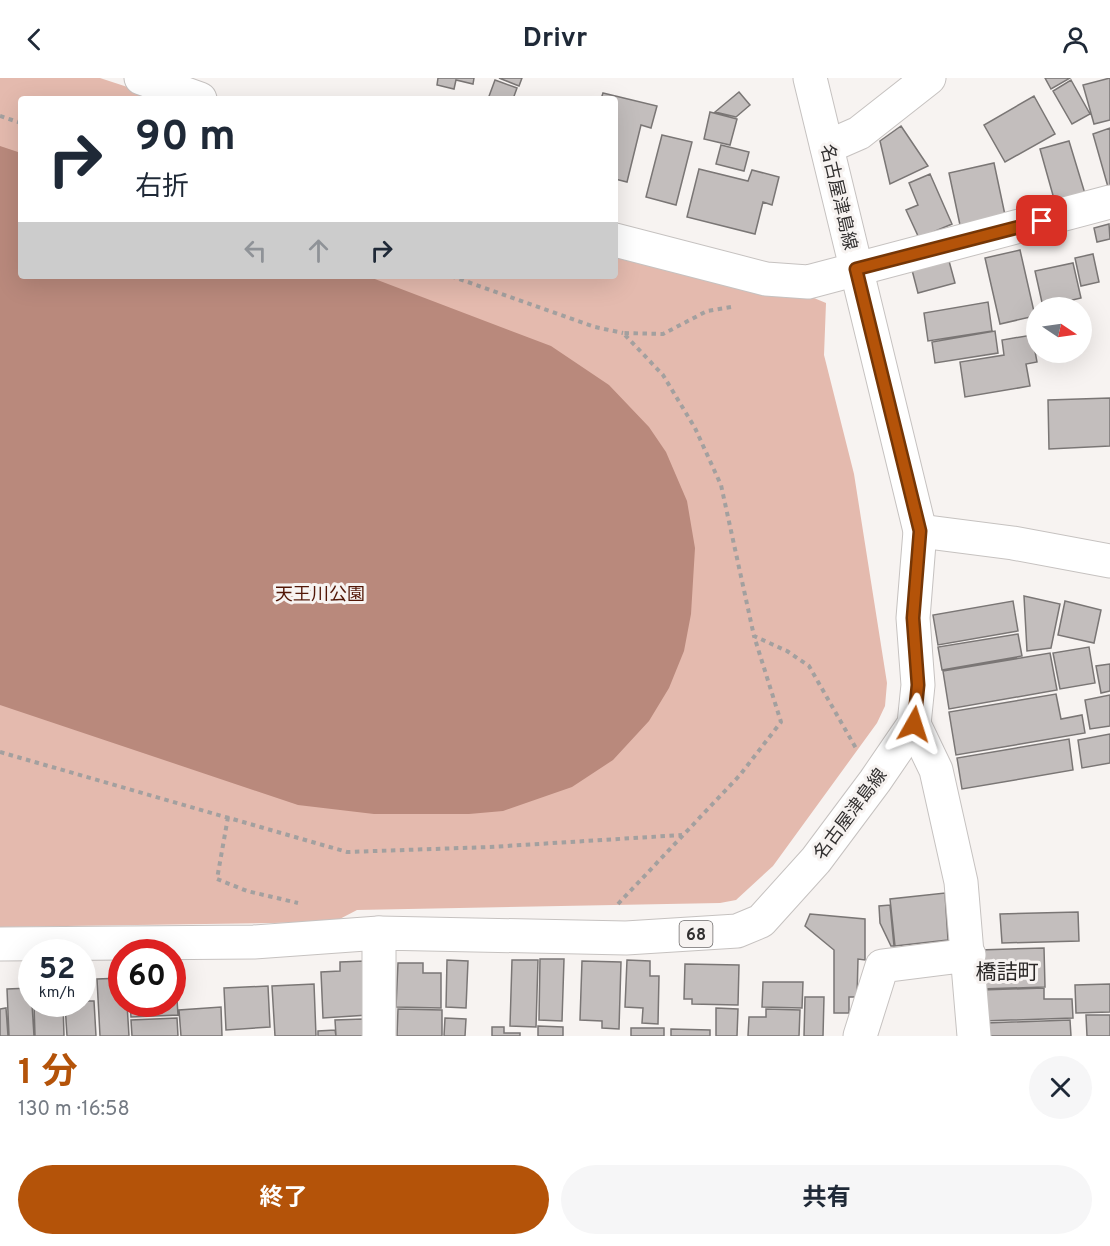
<!DOCTYPE html>
<html lang="ja">
<meta charset="utf-8">
<style>
:root{--surface:#fff;--page:#f6f6f7;--text:#1f2937;--muted:#747a83;--accent:#b45309}
body{margin:0;font-family:Overpass,"Noto Sans JP",sans-serif;background:var(--page);color:var(--text);height:100vh;display:flex;flex-direction:column;font-size:22px;white-space:nowrap}
*{box-sizing:border-box;margin:0}
p{font-size:20px;color:var(--muted)}
.icon{flex:none;width:33px;height:33px;fill:none;stroke:currentColor;stroke-width:2;stroke-linecap:round;stroke-linejoin:round}
.map{position:relative;height:958px;overflow:hidden}
.drawer{display:flex;flex-direction:column;background:var(--surface);flex:1}
.drawer>*{flex:none}
.guide{position:absolute;left:18px;top:18px;width:600px;height:183px;border-radius:6px;box-shadow:0 6px 24px #0002;background:#fff;color:var(--text);overflow:hidden}
.needle{width:39px;rotate:103deg}
.controls{position:absolute;left:1026px;top:219px;display:grid;gap:12px}
.controls a{display:grid;place-items:center;width:66px;height:66px;border-radius:50%;background:var(--surface);box-shadow:0 6px 24px #0002;font-size:30px}
.speed{position:absolute;left:18px;top:861px;display:flex;gap:12px;font-size:30px;font-weight:700;text-align:center}
.speed>*{display:grid;place-content:center;width:78px;height:78px;border-radius:50%;background:var(--surface);box-shadow:0 6px 24px #0002;line-height:1}
.speed small{font-size:15px;font-weight:400}
.speed .limit{border:9px solid #d22;background:#fff;color:#111}
.pin{position:absolute;display:grid;place-items:center;width:51px;height:51px;color:#fff;margin:-26px;border-radius:12px;box-shadow:0 3px 9px #0006}
.me{position:absolute;width:66px;margin:-33px;rotate:6deg;stroke-linejoin:round;filter:drop-shadow(0 0 4px #0008)}
.turn{display:flex;align-items:center;gap:21px;height:126px;padding:0 18px;font-size:27px}
.turn .icon{width:78px;height:78px;stroke-width:2.5}
.turn b{display:block;font-size:42px;line-height:51px}
.lanes{display:flex;align-items:center;height:57px;padding:0 18px;background:#0003;justify-content:center;gap:30px;direction:ltr}
.lanes .off{opacity:.35}
.round{display:grid;place-items:center;flex:none;width:63px;height:63px;border-radius:32px;background:var(--page)}
.headline{display:flex;align-items:center;justify-content:space-between;height:102px;padding:0 18px}
h1{font-size:36px;font-weight:700;line-height:45px;color:var(--accent)}
.action{display:flex;gap:12px;margin-top:auto;padding:12px 18px}
.action a{flex:1;height:69px;border-radius:36px;background:var(--accent);color:#fff;font-size:24px;font-weight:700;line-height:69px;text-align:center}
.action a+a{background:var(--page);color:var(--text)}
header{display:flex;justify-content:space-between;align-items:center;height:78px;padding:0 18px;background:var(--surface);font-size:27px;font-weight:700}
.map>svg:first-child{display:block}
.green{fill:#e4baae}
.water{fill:#b9897c}
.building{fill:#c3bebd;stroke:#7a7675;stroke-width:1.5}
.lines{fill:none;stroke-linecap:round;stroke-linejoin:round}
.minor-casing{stroke:#c6c2c0;stroke-width:35}
.major-casing{stroke:#c6c2c0;stroke-width:35}
.path{stroke:#a3a09f;stroke-width:4;stroke-dasharray:4.5 4.5;stroke-linecap:butt}
.minor{stroke:#fff;stroke-width:33}
.major{stroke:#fff;stroke-width:33}
.route-casing{stroke:#753606;stroke-width:15}
.route{stroke:#b45309;stroke-width:10}
.labels{text-anchor:middle;stroke-width:6;stroke-linejoin:round;paint-order:stroke}
.shield{fill:#f7f3f1;stroke:#6d6a6a;stroke-width:1.5}
.shield-label{font-size:16px;font-weight:bold;fill:#323030}
.street-label{font-size:18px;fill:#323030;stroke:#f7f3f1}
.park-label{font-size:18px;fill:#521707;stroke:#f7f3f1}
.quarter-label{font-size:21px;fill:#2b2827;stroke:#f7f3f1}
</style>
<header><svg class="icon" aria-label="back" viewBox="0 0 24 24"><path d="M15 5l-7 7 7 7"/></svg>Drivr<svg class="icon" aria-label="person" viewBox="0 0 24 24"><circle cx="12" cy="8" r="4"/><path d="M4 21q1-7 8-7t8 7"/></svg></header>
<div class="map">
<svg width="1110" height="958" viewBox="0 0 1110 958">
<rect width="100%" height="100%" fill="#f7f3f1"/>
<path class="green" d="M 0,0 L 100,0 L 164,21 L 21,21 L 21,198 L 615,198 L 615,172 L 786,220 L 814,220 L 826,225 L 824,277 L 854,396 L 887,605 L 885,628 L 877,645 L 773,788 L 736,822 L 720,825 L 357,832 L 334,844 L 0,849 Z"/>
<path class="water" d="M 0,68 L 21,75 L 21,198 L 367,198 L 551,268 L 609,307 L 649,349 L 666,374 L 687,423 L 695,470 L 691,536 L 684,573 L 669,610 L 649,643 L 613,682 L 572,709 L 503,733 L 469,736 L 374,736 L 298,727 L 0,627 Z"/>
<path class="building" d="M 438,0 L 474,0 L 473,6 L 456,2 L 454,11 L 437,7 Z
M 499,0 L 522,0 L 519,8 Z
M 1045,0 L 1070,0 L 1051,11 Z
M 1110,0 L 1110,42 L 1094,46 L 1083,7 Z
M 495,2 L 517,10 L 513,21 L 488,21 Z
M 1071,2 L 1090,36 L 1072,46 L 1053,13 Z
M 739,14 L 750,27 L 736,39 L 715,34 Z
M 603,15 L 657,28 L 651,50 L 641,47 L 627,104 L 615,101 L 615,21 L 601,21 Z
M 1034,18 L 1055,56 L 1005,84 L 984,47 Z
M 710,34 L 737,41 L 730,67 L 704,61 Z
M 901,48 L 928,88 L 890,106 L 880,63 Z
M 1110,50 L 1110,116 L 1093,56 Z
M 662,57 L 692,64 L 676,127 L 646,119 Z
M 1069,63 L 1086,119 L 1056,128 L 1040,71 Z
M 721,67 L 749,74 L 744,93 L 716,86 Z
M 994,85 L 1005,137 L 960,147 L 949,95 Z
M 699,91 L 748,103 L 752,92 L 779,99 L 772,127 L 763,124 L 755,156 L 687,139 Z
M 930,96 L 952,146 L 919,160 L 906,132 L 918,127 L 909,105 Z
M 1109,146 L 1110,161 L 1097,164 L 1094,150 Z
M 1020,172 L 1035,238 L 1000,246 L 985,180 Z
M 1093,176 L 1099,204 L 1081,208 L 1075,180 Z
M 949,183 L 955,205 L 918,215 L 912,192 Z
M 1073,185 L 1081,220 L 1043,229 L 1035,193 Z
M 988,224 L 992,253 L 928,263 L 924,235 Z
M 995,253 L 998,275 L 935,285 L 932,264 Z
M 1032,257 L 1037,284 L 1026,286 L 1030,308 L 965,319 L 960,284 L 1004,277 L 1002,262 Z
M 1110,320 L 1110,368 L 1049,371 L 1048,322 Z
M 1024,518 L 1060,526 L 1051,570 L 1027,573 Z
M 1013,523 L 1018,553 L 938,567 L 933,537 Z
M 1065,523 L 1101,532 L 1094,565 L 1058,557 Z
M 1018,556 L 1022,578 L 942,592 L 938,569 Z
M 1089,569 L 1095,605 L 1060,611 L 1053,575 Z
M 1050,575 L 1057,612 L 949,631 L 943,593 Z
M 1110,586 L 1110,613 L 1101,615 L 1096,588 Z
M 1056,616 L 1061,641 L 1082,637 L 1085,655 L 956,677 L 949,634 Z
M 1110,617 L 1110,648 L 1090,651 L 1085,622 Z
M 1110,656 L 1110,685 L 1082,690 L 1078,662 Z
M 1069,661 L 1073,692 L 962,711 L 957,680 Z
M 945,815 L 948,862 L 895,868 L 890,821 Z
M 890,827 L 894,868 L 891,868 L 880,845 L 879,828 Z
M 1078,834 L 1079,863 L 1002,865 L 1000,836 Z
M 810,836 L 865,841 L 865,882 L 858,881 L 857,919 L 849,919 L 849,935 L 834,935 L 834,872 L 805,848 Z
M 1044,870 L 1045,909 L 980,911 L 979,872 Z
M 540,881 L 564,881 L 562,943 L 539,942 Z
M 447,882 L 468,883 L 466,930 L 446,929 Z
M 512,882 L 538,882 L 536,949 L 510,948 Z
M 627,882 L 650,883 L 650,898 L 659,898 L 658,946 L 642,945 L 643,930 L 625,929 Z
M 365,883 L 368,937 L 323,940 L 321,894 L 340,893 L 340,884 Z
M 582,883 L 621,884 L 619,951 L 602,950 L 602,943 L 580,942 Z
M 398,885 L 423,885 L 423,895 L 441,895 L 441,930 L 396,929 Z
M 685,886 L 739,887 L 738,927 L 692,926 L 692,921 L 684,921 Z
M 122,900 L 122,926 L 127,926 L 129,958 L 100,958 L 97,901 Z
M 763,904 L 803,904 L 802,930 L 762,929 Z
M 176,906 L 178,937 L 131,939 L 130,926 L 172,926 L 172,907 Z
M 314,906 L 316,958 L 275,958 L 272,908 Z
M 1110,906 L 1110,934 L 1076,935 L 1075,907 Z
M 268,908 L 270,949 L 226,952 L 224,910 Z
M 31,910 L 34,958 L 9,958 L 7,911 Z
M 1044,910 L 1044,921 L 1072,921 L 1073,940 L 982,943 L 981,912 Z
M 805,919 L 824,919 L 823,958 L 804,958 Z
M 82,923 L 94,923 L 96,958 L 67,958 L 65,926 L 82,926 Z
M 34,926 L 63,926 L 64,958 L 35,958 Z
M 221,929 L 222,958 L 181,958 L 179,932 Z
M 6,930 L 8,958 L 0,958 L 0,931 Z
M 716,930 L 738,931 L 737,958 L 716,958 Z
M 398,931 L 442,932 L 442,958 L 397,958 Z
M 766,931 L 800,932 L 799,958 L 748,958 L 749,939 L 766,939 Z
M 1086,937 L 1110,937 L 1110,958 L 1087,958 Z
M 177,940 L 178,958 L 132,958 L 131,942 Z
M 445,940 L 466,941 L 465,958 L 444,958 Z
M 363,941 L 364,958 L 336,958 L 335,942 Z
M 1070,942 L 1071,958 L 986,958 L 986,945 Z
M 538,948 L 563,949 L 563,958 L 538,958 Z
M 492,949 L 504,949 L 504,955 L 520,955 L 520,958 L 492,958 Z
M 631,950 L 664,950 L 664,958 L 631,958 Z
M 671,951 L 710,952 L 710,958 L 671,958 Z
M 335,952 L 336,958 L 318,958 L 318,953 Z"/>
<g class="lines">
<defs>
<path id="minor" d="M 141,0 L 200,21
M 827,69 L 859,55 L 929,0
M 615,162 L 766,201 L 808,204 L 1110,124
M 920,453 L 1013,465 L 1110,483
M 914,646 L 936,692 L 961,804 L 974,958
M 0,866 L 254,864 L 379,855
M 860,958 L 882,888 L 969,877"/>
<path id="major" d="M 379,958 L 379,855 L 626,860 L 737,853 L 761,843 L 816,782 L 875,703 L 914,646 L 918,607 L 913,540 L 920,453 L 810,0"/>
</defs>
<use href="#minor" class="minor-casing"/>
<use href="#major" class="major-casing"/>
<path class="path" d="M 0,38 L 21,45
M 451,198 L 595,249 L 623,255
M 731,229 L 707,233 L 663,256 L 623,255 L 663,297 L 695,350 L 721,407 L 754,558 L 787,573 L 809,588 L 857,672
M 0,674 L 347,774 L 490,769 L 682,757
M 228,739 L 217,801 L 247,813 L 298,825
M 618,826 L 740,697 L 781,644 L 754,558"/>
<use href="#minor" class="minor"/>
<use href="#major" class="major"/>
</g>
<g class="lines">
<defs>
<path id="route" d="M 914,646 L 918,607 L 913,540 L 920,453 L 856,191 L 1042,143"/>
</defs>
<use href="#route" class="route-casing"/>
<use href="#route" class="route"/>
</g>
<g class="labels">
<rect class="shield" x="679.5" y="843" width="33" height="26" rx="4.5"/>
<g class="shield-label">
<text x="696" y="862">68</text>
</g>
<g class="street-label">
<text transform="translate(839 119) rotate(77)" y="6">名古屋津島線</text>
<text transform="translate(850 736) rotate(-53)" y="6">名古屋津島線</text>
</g>
<g class="park-label">
<text x="320" y="522">天王川公園</text>
</g>
<g class="quarter-label">
<text x="1007" y="901">橋詰町</text>
</g>
</g>
</svg>
<div class="controls">
<a><svg class="needle" viewBox="-14 -14 28 28"><path d="M0-13l5 13h-10z" fill="#e53935"/><path d="M0 13l5-13h-10z" fill="#747a83"/></svg></a>
</div>
<div class="speed"><div>52<small>km/h</small></div><div class="limit">60</div></div>
<div class="pin" style="left:1042px;top:143px;background:#d93025"><svg class="icon" aria-label="arrive" viewBox="0 0 24 24"><path d="M6 21V4h12l-3 4 3 4H6"/></svg></div>
<svg class="me" style="left:914px;top:646px" viewBox="-20 -20 40 40"><path d="M0-17L14 15 0 8-14 15z" fill="#b45309" stroke="#fff" stroke-width="4"/></svg>
<div class="guide">
<div class="turn"><svg class="icon" aria-label="right" viewBox="0 0 24 24"><path d="M7 20v-9h11M14 6l5 5-5 5"/></svg><div><b>90 m</b>右折</div></div>
<div class="lanes"><svg class="icon off" aria-label="left" viewBox="0 0 24 24"><path d="M17 20v-9H6M10 6l-5 5 5 5"/></svg><svg class="icon off" aria-label="ahead" viewBox="0 0 24 24"><path d="M12 20V5M6 11l6-6 6 6"/></svg><svg class="icon" aria-label="right" viewBox="0 0 24 24"><path d="M7 20v-9h11M14 6l5 5-5 5"/></svg></div>
</div>
</div>
<section class="drawer">
<div class="headline"><div><h1>1 分</h1><p>130 m · 16:58</p></div><a class="round"><svg class="icon" aria-label="close" viewBox="0 0 24 24"><path d="M6 6l12 12M18 6L6 18"/></svg></a></div>
<div class="action"><a>終了</a><a>共有</a></div>
</section>
